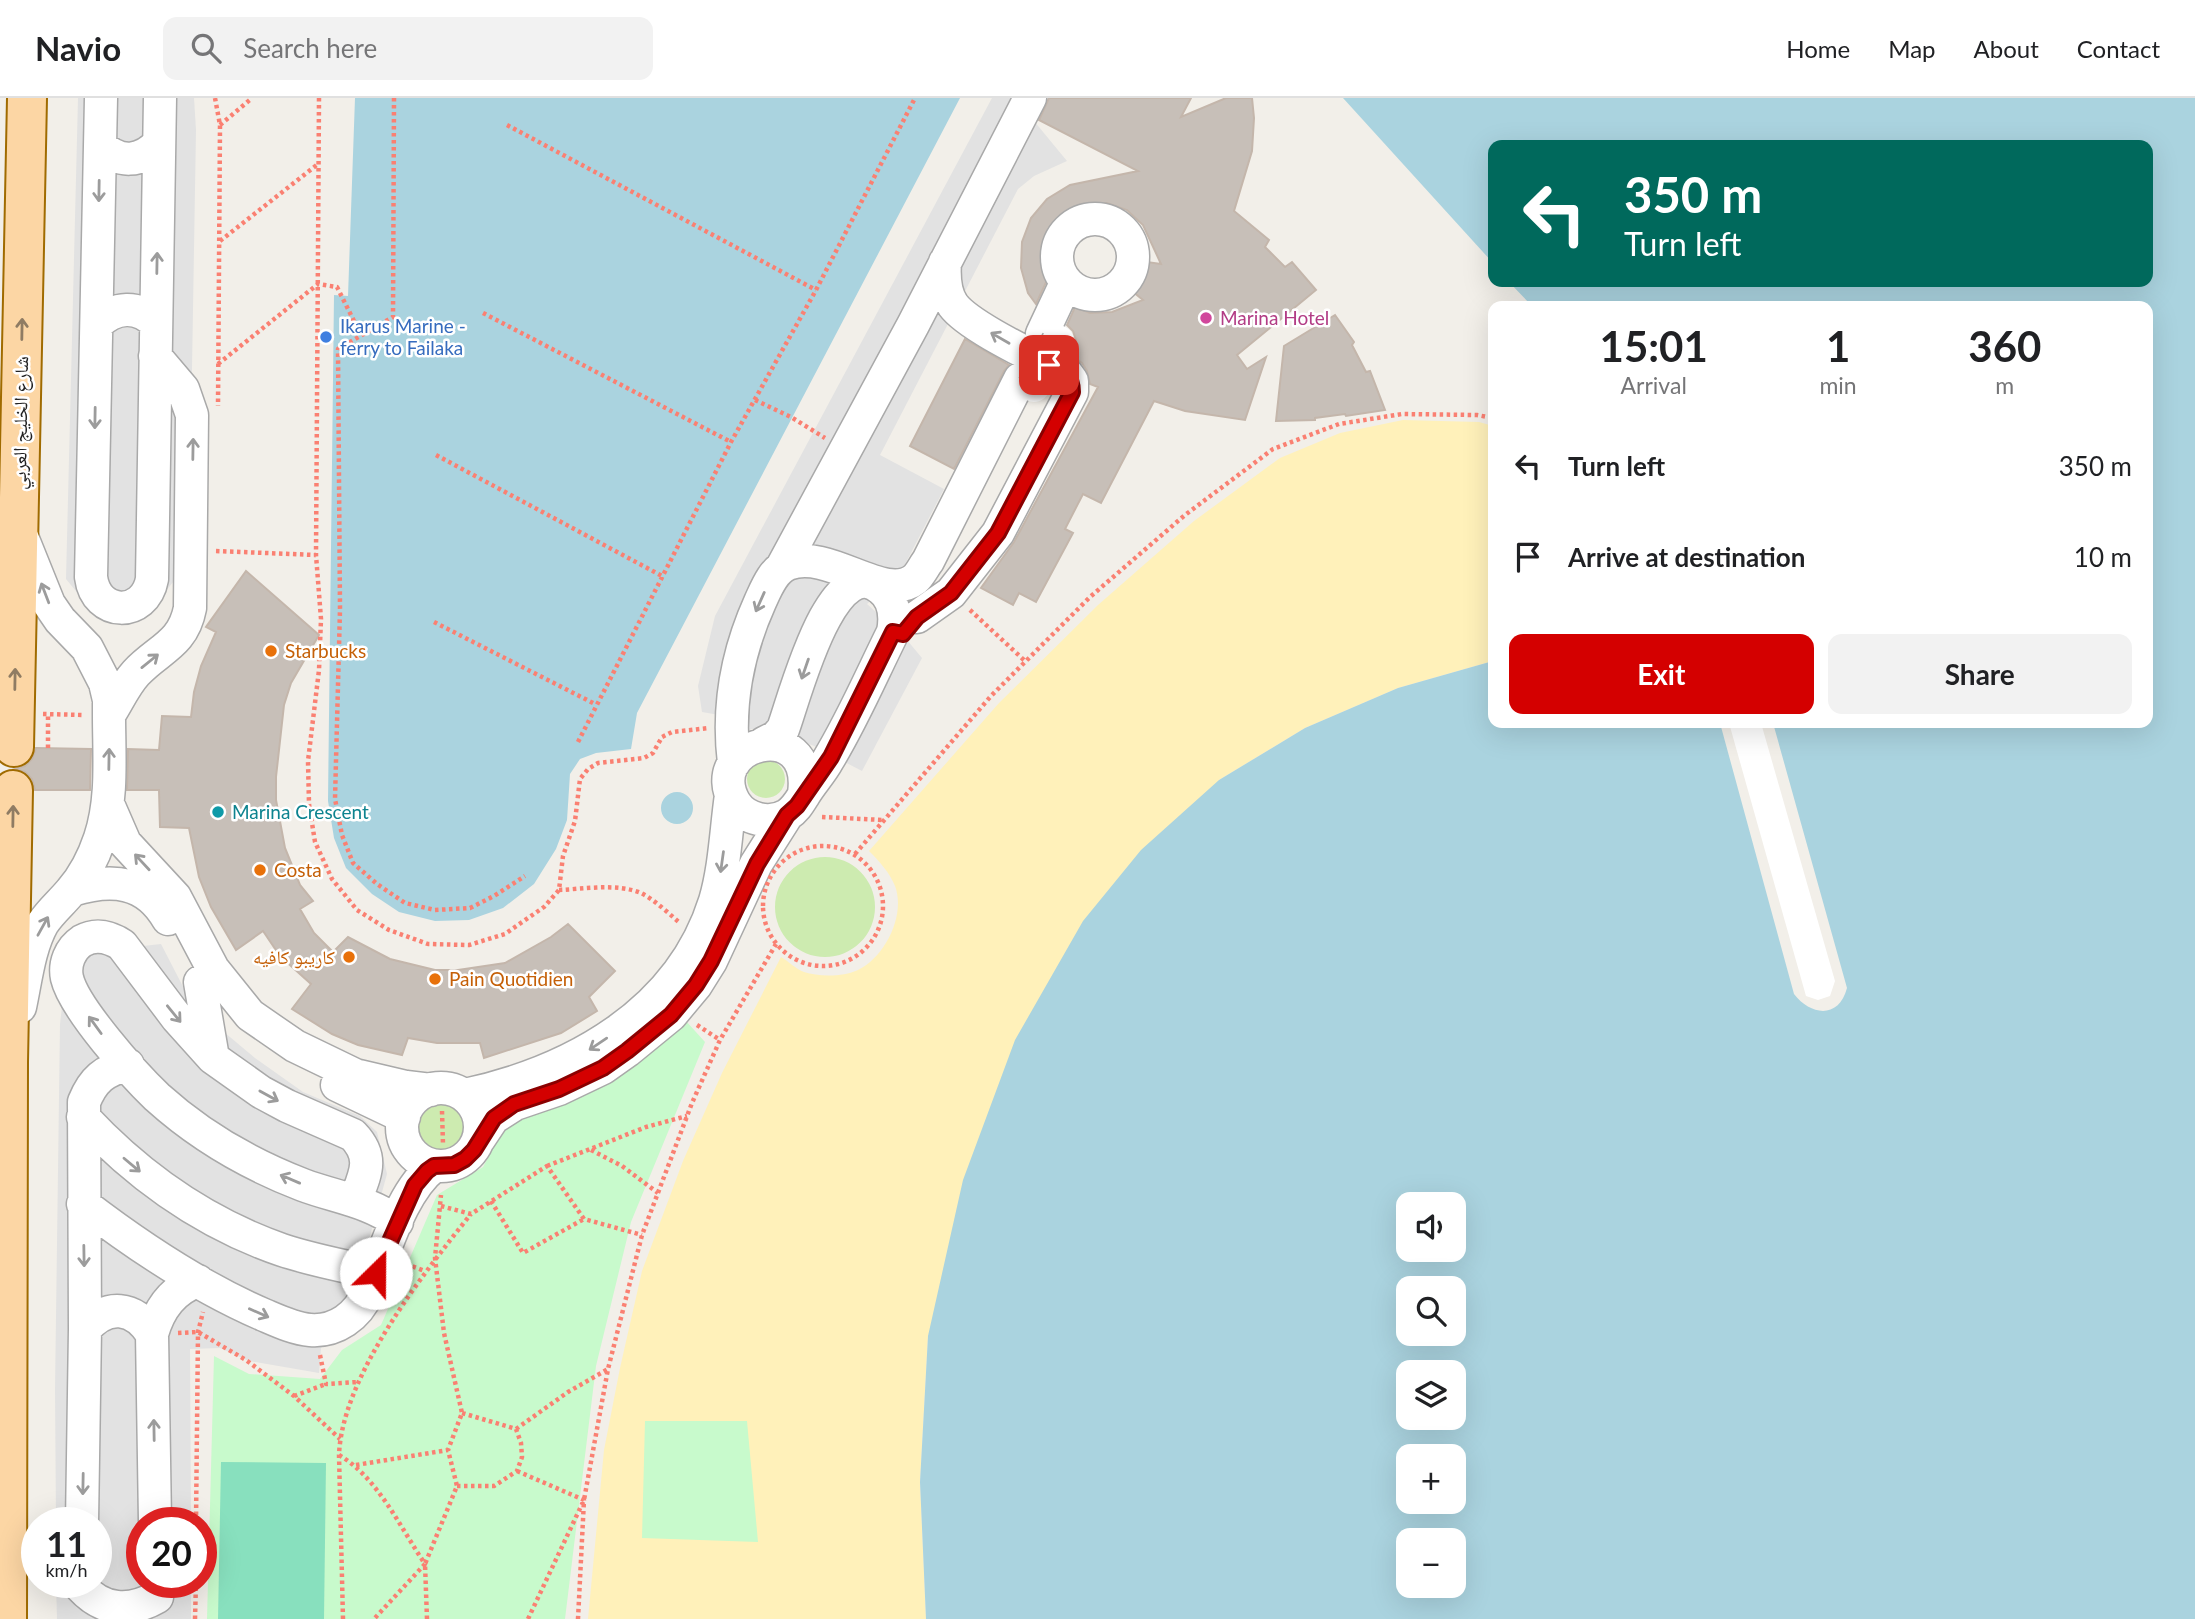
<!DOCTYPE html>
<meta charset="utf-8">
<style>
:root{--surface:#fff;--page:#f2f2f2;--text:#202124;--muted:#757577;--line:#e0e0e0;--accent:#d40000}
body{margin:0;font-family:Lato,"Noto Naskh Arabic",sans-serif;background:var(--page);color:var(--text);height:100vh;display:flex;flex-direction:column;font-size:26px;white-space:nowrap}
*{box-sizing:border-box;margin:0}
p{font-size:23px;color:var(--muted)}
.icon{flex:none;width:38px;height:38px;fill:none;stroke:currentColor;stroke-width:2;stroke-linecap:round;stroke-linejoin:round}
.map{position:relative;flex:1;overflow:hidden}
.drawer{position:absolute;left:1488px;top:203px;width:665px;height:427px;display:flex;flex-direction:column;background:var(--surface);border-radius:14px;box-shadow:0 7px 28px #0002}
.drawer>*{flex:none}
.banner{position:absolute;left:1488px;top:42px;width:665px;height:147px;border-radius:14px;box-shadow:0 7px 28px #0002;background:#00695c;color:#fff;overflow:hidden}
.buttons{position:absolute;left:1396px;top:1094px;display:grid;gap:14px}
.buttons a{display:grid;place-items:center;width:70px;height:70px;border-radius:14px;background:var(--surface);box-shadow:0 7px 28px #0002;font-size:35px}
.speed{position:absolute;left:21px;top:1409px;display:flex;gap:14px;font-size:35px;font-weight:700;text-align:center}
.speed>*{display:grid;place-content:center;width:91px;height:91px;border-radius:50%;background:var(--surface);box-shadow:0 7px 28px #0002;line-height:1}
.speed small{font-size:18px;font-weight:400}
.speed .limit{border:10px solid #d22;background:#fff;color:#111}
.pin{position:absolute;display:grid;place-items:center;width:60px;height:60px;color:#fff;margin:-30px;border-radius:14px;box-shadow:0 4px 10px #0006}
.me{position:absolute;width:77px;margin:-38px;rotate:23deg;stroke-linejoin:round;filter:drop-shadow(0 0 5px #0008)}
.turn{display:flex;align-items:center;gap:24px;height:147px;padding:0 21px;font-size:32px}
.turn .icon{width:91px;height:91px;stroke-width:2.5}
.turn b{display:block;font-size:49px;line-height:60px}
.eta{display:flex;justify-content:space-evenly;align-items:center;height:119px;text-align:center}
.eta b{font-size:42px;font-weight:700;line-height:49px}
.cta{display:flex;gap:14px;margin-top:auto;padding:14px 21px}
.cta a{flex:1;height:80px;border-radius:14px;background:var(--accent);color:#fff;font-size:28px;font-weight:700;line-height:80px;text-align:center}
.cta a+a{background:var(--page);color:var(--text)}
ul{padding:0;list-style:none}
li{display:flex;align-items:center;gap:21px;height:91px;padding:0 21px}
li div{flex:1}
li b{display:block;font-size:26px}
li em{font-style:normal}
header{display:flex;align-items:center;gap:42px;box-sizing:border-box;height:98px;padding:0 35px;background:var(--surface);border-bottom:2px solid var(--line)}
header strong{font-size:33px}
nav{display:flex;gap:38px;margin-inline-start:auto;font-size:24px}
.search{width:490px;height:63px;background:var(--page);display:flex;align-items:center;gap:18px;box-sizing:border-box;padding:0 24px;border-radius:14px;color:var(--muted);font-size:26px}
.map>svg:first-child{display:block}
.grass{fill:#cdebb0}
.sand{fill:#fff1ba}
.park{fill:#c8facc}
.pitch{fill:#88e0be}
.parking{fill:#e2e2e2}
.water{fill:#aad3df;fill-rule:evenodd}
.pier{fill:#fff}
.building{fill:#c7bfb8;stroke:#c4b6ab;stroke-width:2}
.lines{fill:none;stroke-linecap:round;stroke-linejoin:round}
.minor-casing{stroke:#a9a9a9;stroke-width:35}
.major-casing{stroke:#a06b00;stroke-width:42}
.path{stroke:#fa8072;stroke-width:4.5;stroke-dasharray:3.5 3.5;stroke-linecap:butt}
.minor{stroke:#fff;stroke-width:32}
.major{stroke:#fcd6a4;stroke-width:38}
.minor-bridge-casing{stroke:#a9a9a9;stroke-width:35;stroke-linecap:butt}
.minor-bridge{stroke:#fff;stroke-width:32}
.oneway{stroke:#9c9c9c}
.oneway2{stroke:#8f7c63}
.route-casing{stroke:#8a0000;stroke-width:18}
.route{stroke:#d40000;stroke-width:12}
.hotel-dot{fill:#d1479c;stroke:#fff;stroke-width:2.5}
.shop-dot{fill:#3f7fe0;stroke:#fff;stroke-width:2.5}
.food-dot{fill:#e8710a;stroke:#fff;stroke-width:2.5}
.culture-dot{fill:#0f9aa8;stroke:#fff;stroke-width:2.5}
.labels{text-anchor:middle;stroke-width:5;stroke-linejoin:round;paint-order:stroke}
.hotel-label{font-size:19px;fill:#b23c85;stroke:#fff;text-anchor:start}
.shop-label{font-size:19px;fill:#366cbe;stroke:#fff;text-anchor:start}
.street-label{font-size:19px;fill:#222;stroke:#fff}
.food-label{font-size:19px;fill:#c56008;stroke:#fff;text-anchor:start}
.culture-label{font-size:19px;fill:#0d838f;stroke:#fff;text-anchor:start}
</style>
<header>
<strong>Navio</strong>
<div class="search"><svg class="icon" aria-label="search" viewBox="0 0 24 24"><circle cx="10" cy="10" r="6"/><path d="M15 15l6 6"/></svg>Search here</div>
<nav><a>Home</a><a>Map</a><a>About</a><a>Contact</a></nav>
</header>
<div class="map">
<svg width="2195" height="1521" viewBox="0 0 2195 1521">
<rect width="100%" height="100%" fill="#f2efe9"/>
<path class="grass" d="M747 681a19 19 0 1 1 38 0a19 19 0 1 1-38 0Z
M775 809a50 50 0 1 1 100 0a50 50 0 1 1-100 0Z
M412 1032a27 27 0 1 1 54 0a27 27 0 1 1-54 0Z"/>
<path class="sand" d="M 1403,322 L 1479,324 L 1493,328 L 1493,563 L 1398,590 L 1305,630 L 1219,682 L 928,1238 L 920,1384 L 926,1521 L 588,1521 L 604,1352 L 620,1270 L 642,1173 L 683,1063 L 722,975 L 781,859 C 788,863 796,871 804,874 C 819,879 843,879 858,872 C 885,859 906,817 895,788 C 890,775 879,763 869,753 L 999,605 L 1098,507 L 1194,423 L 1280,360 L 1340,335 Z"/>
<path class="park" d="M 686,923 L 705,944 L 631,1124 L 596,1268 L 565,1521 L 207,1521 L 214,1258 L 249,1276 L 320,1281 L 342,1252 L 381,1227 L 437,1097 L 483,1069 L 506,1026 L 595,989 L 653,953 Z
M 645,1323 L 747,1323 L 758,1444 L 642,1440 Z"/>
<path class="pitch" d="M 221,1364 L 326,1365 L 324,1521 L 218,1521 Z"/>
<path class="parking" d="M 78,0 L 194,0 L 196,32 L 191,330 L 185,469 L 158,503 L 123,527 L 94,515 L 66,481 Z
M 992,0 L 1046,0 L 1034,23 L 1067,63 L 1034,78 L 1018,91 L 880,357 L 944,391 L 900,476 L 867,506 L 907,542 L 922,560 L 862,673 L 814,648 L 765,628 L 718,639 L 719,617 L 702,614 L 698,588 L 715,518 Z
M 89,842 L 143,848 L 161,846 L 193,908 L 255,960 L 303,994 L 360,1018 L 377,1034 L 387,1076 L 365,1156 L 341,1228 L 321,1250 L 319,1275 L 249,1263 L 220,1250 L 190,1251 L 191,1424 L 142,1424 L 142,1484 L 191,1484 L 191,1521 L 57,1521 L 56,1484 L 96,1484 L 96,1424 L 56,1424 L 55,1292 L 60,926 L 67,865 Z"/>
<path class="water" d="M 355,0 L 960,0 L 637,615 L 631,651 L 596,655 L 580,661 L 570,676 L 567,722 L 556,751 L 534,786 L 503,810 L 469,822 L 435,823 L 399,814 L 372,796 L 346,770 L 334,740 L 328,703 L 334,197 L 348,198 Z
M 1343,0 L 2195,0 L 2195,1521 L 926,1521 L 920,1384 L 928,1238 L 963,1082 L 1015,942 L 1083,823 L 1141,752 L 1219,682 L 1305,630 L 1398,590 L 1493,563 L 1493,625 L 1720,625 L 1794,896 C 1811,918 1839,921 1847,890 L 1773,625 L 2147,625 L 2147,208 L 1532,208 L 1509,184 L 2147,184 L 2147,47 L 1493,47 L 1493,165 ZM 1409,1106 L 1454,1106 L 1454,1152 L 1409,1152 ZM 1409,1190 L 1454,1190 L 1454,1236 L 1409,1236 ZM 1409,1274 L 1454,1274 L 1454,1320 L 1409,1320 ZM 1409,1358 L 1454,1358 L 1454,1404 L 1409,1404 ZM 1409,1442 L 1454,1442 L 1454,1488 L 1409,1488 Z
M661 710a16 16 0 1 1 32 0a16 16 0 1 1-32 0Z"/>
<path class="pier" d="M 1729,625 L 1761,625 L 1835,883 L 1830,898 L 1818,902 L 1806,898 Z"/>
<path class="building" d="M 1049,0 L 1191,0 L 1181,19 L 1226,0 L 1252,0 L 1254,20 L 1252,53 L 1234,113 L 1269,142 L 1265,149 L 1285,169 L 1292,164 L 1316,192 L 1237,257 L 1247,271 L 1266,259 L 1245,322 L 1185,313 L 1154,303 L 1101,405 L 1083,396 L 1065,431 L 1073,435 L 1036,504 L 1019,495 L 1013,507 L 981,490 L 1014,444 L 1098,289 L 1090,286 L 1087,273 L 1082,265 L 1071,257 L 1076,242 L 1073,233 L 1067,227 L 1075,209 L 1090,215 L 1112,214 L 1143,202 L 1127,189 L 1140,163 L 1161,166 L 1143,127 L 1127,112 L 1107,105 L 1085,106 L 1066,115 L 1051,131 L 1044,152 L 1045,173 L 1048,180 L 1036,206 L 1028,195 L 1021,170 L 1022,144 L 1031,120 L 1047,101 L 1070,87 L 1138,73 L 1039,22 Z
M 1335,217 L 1354,244 L 1352,247 L 1366,274 L 1370,273 L 1385,312 L 1346,318 L 1345,316 L 1315,320 L 1315,322 L 1276,323 L 1284,248 Z
M 965,241 L 1009,267 L 1004,273 L 954,371 L 910,348 Z
M 246,473 L 319,537 L 291,585 L 284,607 L 276,679 L 276,702 L 285,750 L 300,787 L 313,803 L 300,811 L 314,835 L 333,854 L 348,839 L 390,861 L 435,872 L 458,872 L 505,865 L 551,839 L 568,826 L 615,873 L 589,899 L 597,913 L 561,935 L 484,960 L 480,945 L 437,945 L 408,940 L 402,957 L 358,947 L 332,936 L 292,911 L 311,886 L 280,858 L 263,833 L 236,852 L 211,809 L 199,779 L 189,730 L 160,729 L 159,692 L 127,692 L 128,651 L 159,652 L 162,618 L 191,619 L 194,594 L 201,568 L 216,534 L 206,529 Z
M 36,650 L 91,651 L 90,692 L 35,692 L 32,681 L 25,674 L 15,671 L 25,668 L 32,661 Z"/>
<g class="lines">
<defs>
<path id="minor" d="M 101,0 L 91,479 C 96,519 145,520 152,481 L 160,0
M 100,47 C 119,66 141,65 159,45
M1057 159a38 38 0 1 1 76 0a38 38 0 1 1-76 0Z
M 97,226 C 115,208 138,207 156,225
M 1042,236 L 1066,185
M 20,434 L 49,506 L 60,522 L 87,550 L 105,585 L 109,602 L 109,617 C 109,658 113,701 100,740 C 94,758 84,778 71,793 C 62,804 51,813 43,825 C 29,850 26,881 20,909
M 782,469 L 913,227 L 1030,0
M 917,519 L 951,495 L 998,435 L 1072,294 L 1072,283 L 1067,276 C 1039,261 969,229 953,207 C 944,194 944,178 945,164
M 109,617 C 118,603 125,587 136,575 C 158,551 183,547 190,510 L 192,317 L 183,291 L 155,258
M 764,645 L 776,639 L 783,631 C 794,602 831,452 880,490 C 894,500 896,518 893,534 C 872,576 853,621 828,662 C 821,675 811,685 804,697 C 799,705 795,712 787,717 C 770,727 746,722 735,705 C 700,645 815,615 804,696
M 734,665 C 727,609 737,555 760,504 C 766,491 773,472 788,466 C 830,450 884,506 915,481 C 920,477 924,468 928,463 L 1020,281
M 108,706 L 125,745 L 175,799 L 213,871 L 250,917 L 295,948 L 355,977 L 406,989 L 431,992
M 72,792 C 111,780 146,782 168,821
M 200,884 L 213,960
M 337,987 L 404,1019
M402 1029a39 39 0 1 1 78 0a39 39 0 1 1-78 0Z
M 465,997 C 572,974 680,915 715,803 C 725,769 726,732 731,697
M 83,1019 C 139,1079 204,1125 282,1152 C 312,1162 344,1168 376,1175
M 479,1041 L 493,1020 L 515,1006 L 559,991 L 603,970 L 627,953 L 671,917 L 696,887 L 711,863 L 756,766 L 787,717
M 355,1103 C 365,1076 375,1060 353,1037 L 287,1008 L 261,994 L 213,960 L 177,920 L 122,847 C 110,839 96,835 82,843 C 70,851 64,866 67,880 C 74,910 134,977 157,999 C 199,1037 251,1067 303,1087 C 335,1099 369,1103 397,1124
M 83,1106 C 139,1149 199,1189 264,1217 C 278,1223 295,1231 310,1232 C 336,1234 358,1218 368,1194 C 385,1156 400,1094 434,1068
M 85,1231 C 107,1205 134,1208 152,1236
M 82,1424 L 85,1231 L 84,1004 C 93,982 104,972 128,967
M 155,1424 L 152,1236 C 159,1211 173,1191 198,1183
M 81,1489 C 103,1513 129,1515 157,1499"/>
<path id="major" d="M 14,649 L 27,0
M 7,1521 L 8,965 L 13,692"/>
</defs>
<use href="#minor" class="minor-casing"/>
<use href="#major" class="major-casing"/>
<path class="path" d="M 215,0 L 220,27 L 218,308
M 319,0 L 316,457 L 321,521 L 319,572 L 308,663 L 309,706 L 315,744 L 332,781 L 357,812 L 389,832 L 428,846 L 469,847 L 505,836 L 544,809 L 559,792 L 563,758 L 575,723 L 580,681 L 588,671 L 598,665 L 644,660 L 653,655 L 662,639 L 672,634 L 709,630
M 394,0 L 393,219 L 338,251 L 340,511 L 335,701 L 342,737 L 353,765 L 377,786 L 405,805 L 435,812 L 470,810 L 494,798 L 525,778
M 220,27 L 252,0
M 507,27 L 816,192
M 220,143 L 318,66
M 483,215 L 731,344
M 218,266 L 318,186 L 337,189 L 361,237
M 755,302 L 791,319 L 825,340
M 436,357 L 662,478
M 216,453 L 316,457
M 970,512 L 1025,563
M 434,524 L 595,606
M 43,616 L 83,617
M 578,644 L 731,344 L 816,192 L 915,0
M 48,650 L 48,616
M 822,719 L 883,722
M763 808a60 60 0 1 1 120 0a60 60 0 1 1-120 0Z
M 855,756 L 991,598 L 1090,499 L 1185,417 L 1273,351 L 1339,326 L 1402,316 L 1477,317 L 1493,320
M 559,792 C 584,791 617,785 641,795 C 655,802 668,815 680,825
M 697,927 L 720,942
M 442,1013 L 443,1046
M 591,1052 L 622,1068 L 658,1095
M 547,1068 L 646,1029 L 687,1018
M 491,1103 L 523,1155 L 584,1121
M 441,1108 L 471,1116 L 547,1068 L 584,1121 L 642,1137
M 406,1166 L 425,1173
M 178,1235 L 198,1234 L 246,1262 L 294,1298 L 340,1341
M 320,1257 L 326,1286 L 358,1284
M 294,1298 L 326,1286
M 516,1331 L 568,1294 L 608,1271
M 339,1357 C 378,1380 400,1429 425,1466 L 374,1521
M 356,1367 L 448,1352
M 517,1373 L 584,1402 L 578,1521
M 457,1388 L 494,1388 L 517,1373 L 522,1359 L 521,1345 L 516,1331 L 462,1315
M 196,1424 L 198,1234 L 203,1214
M 195,1521 L 196,1484
M 343,1521 L 339,1357 C 342,1278 423,1176 471,1116
M 427,1521 L 425,1466 L 457,1388 L 448,1352 L 462,1315 L 444,1235 L 435,1160 L 441,1097
M 528,1521 L 584,1402 L 608,1271 L 642,1137 L 692,1005 L 720,942 L 776,846"/>
<use href="#minor" class="minor"/>
<use href="#major" class="major"/>
<defs>
<path id="minor-bridge" d="M 1034,288 L 1058,243"/>
</defs>
<use href="#minor-bridge" class="minor-bridge-casing"/>
<use href="#minor-bridge" class="minor-bridge"/>
</g>
<defs><path id="oneway-shaft" d="M-6 0H5M1.5-3L5.5 0L1.5 3" fill="none" stroke-width="1.6" stroke-linecap="round" stroke-linejoin="round" transform="scale(1.75)"/></defs>
<g class="oneway">
<use href="#oneway-shaft" transform="translate(99 93) rotate(91)"/>
<use href="#oneway-shaft" transform="translate(157 165) rotate(-89)"/>
<use href="#oneway-shaft" transform="translate(1000 240) rotate(-150)"/>
<use href="#oneway-shaft" transform="translate(95 320) rotate(91)"/>
<use href="#oneway-shaft" transform="translate(193 351) rotate(-89)"/>
<use href="#oneway-shaft" transform="translate(45 495) rotate(-111)"/>
<use href="#oneway-shaft" transform="translate(760 504) rotate(114)"/>
<use href="#oneway-shaft" transform="translate(150 563) rotate(-39)"/>
<use href="#oneway-shaft" transform="translate(805 571) rotate(109)"/>
<use href="#oneway-shaft" transform="translate(109 661) rotate(-89)"/>
<use href="#oneway-shaft" transform="translate(142 764) rotate(-133)"/>
<use href="#oneway-shaft" transform="translate(722 764) rotate(98)"/>
<use href="#oneway-shaft" transform="translate(43 828) rotate(-61)"/>
<use href="#oneway-shaft" transform="translate(174 916) rotate(51)"/>
<use href="#oneway-shaft" transform="translate(95 927) rotate(-126)"/>
<use href="#oneway-shaft" transform="translate(598 946) rotate(146)"/>
<use href="#oneway-shaft" transform="translate(269 998) rotate(29)"/>
<use href="#oneway-shaft" transform="translate(132 1067) rotate(40)"/>
<use href="#oneway-shaft" transform="translate(290 1081) rotate(-157)"/>
<use href="#oneway-shaft" transform="translate(84 1158) rotate(89)"/>
<use href="#oneway-shaft" transform="translate(259 1215) rotate(24)"/>
<use href="#oneway-shaft" transform="translate(154 1332) rotate(-91)"/>
<use href="#oneway-shaft" transform="translate(83 1386) rotate(91)"/>
</g>
<g class="oneway2">
<use href="#oneway-shaft" transform="translate(22 231) rotate(-89)"/>
<use href="#oneway-shaft" transform="translate(15 581) rotate(-89)"/>
<use href="#oneway-shaft" transform="translate(13 718) rotate(-89)"/>
</g>
<g class="lines">
<defs>
<path id="route" d="M 376,1175 L 415,1087 L 427,1073 L 434,1068 L 454,1067 L 465,1061 L 474,1052 L 494,1020 L 514,1006 L 559,991 L 603,970 L 627,953 L 671,917 L 696,887 L 711,863 L 757,766 L 787,717 L 797,708 L 831,659 L 893,534 L 903,536 L 917,519 L 951,495 L 998,435 L 1072,294 C 1072,276 1063,274 1049,267"/>
</defs>
<use href="#route" class="route-casing"/>
<use href="#route" class="route"/>
</g>
<circle class="hotel-dot" cx="1206" cy="220" r="7"/>
<circle class="shop-dot" cx="326" cy="239" r="7"/>
<g class="food-dot">
<circle cx="271" cy="553" r="7"/>
<circle cx="260" cy="772" r="7"/>
<circle cx="349" cy="859" r="7"/>
<circle cx="435" cy="881" r="7"/>
</g>
<circle class="culture-dot" cx="218" cy="714" r="7"/>
<g class="labels">
<g class="hotel-label">
<text x="1220" y="227">Marina Hotel</text>
</g>
<g class="shop-label">
<text x="340" y="235">Ikarus Marine -<tspan x="340" dy="22">ferry to Failaka</tspan></text>
</g>
<g class="street-label">
<text transform="translate(20 325) rotate(-89)" y="7">شارع الخليج العربي</text>
</g>
<g class="food-label">
<text x="285" y="560">Starbucks</text>
<text x="274" y="779">Costa</text>
<text x="335" y="866" text-anchor="end">كاريبو كافيه</text>
<text x="449" y="888">Pain Quotidien</text>
</g>
<g class="culture-label">
<text x="232" y="721">Marina Crescent</text>
</g>
</g>
</svg>
<div class="buttons">
<a><svg class="icon" aria-label="sound" viewBox="0 0 24 24"><path d="M4 9h4l5-4v14l-5-4H4zM17 9q2 3 0 6"/></svg></a>
<a><svg class="icon" aria-label="search" viewBox="0 0 24 24"><circle cx="10" cy="10" r="6"/><path d="M15 15l6 6"/></svg></a>
<a><svg class="icon" aria-label="layers" viewBox="0 0 24 24"><path d="M12 4l9 5-9 5-9-5zM3 14l9 5 9-5"/></svg></a>
<a>+</a>
<a>−</a>
</div>
<div class="speed"><div>11<small>km/h</small></div><div class="limit">20</div></div>
<div class="pin" style="left:1049px;top:267px;background:#d93025"><svg class="icon" aria-label="arrive" viewBox="0 0 24 24"><path d="M6 21V4h12l-3 4 3 4H6"/></svg></div>
<svg class="me" style="left:376px;top:1175px" viewBox="-20 -20 40 40"><circle r="19" fill="#fff"/><path d="M0-13L10 11 0 6-10 11z" fill="#d40000"/></svg>
<div class="banner">
<div class="turn"><svg class="icon" aria-label="left" viewBox="0 0 24 24"><path d="M17 20v-9H6M10 6l-5 5 5 5"/></svg><div><b>350 m</b>Turn left</div></div>
</div>
<section class="drawer">
<div class="eta">
<div><b>15:01</b><p>Arrival</p></div>
<div><b>1</b><p>min</p></div>
<div><b>360</b><p>m</p></div>
</div>
<ul>
<li><svg class="icon" aria-label="left" viewBox="0 0 24 24"><path d="M17 20v-9H6M10 6l-5 5 5 5"/></svg><div><b>Turn left</b></div><em>350 m</em></li>
<li><svg class="icon" aria-label="arrive" viewBox="0 0 24 24"><path d="M6 21V4h12l-3 4 3 4H6"/></svg><div><b>Arrive at destination</b></div><em>10 m</em></li>
</ul>
<div class="cta"><a>Exit</a><a>Share</a></div>
</section>
</div>
